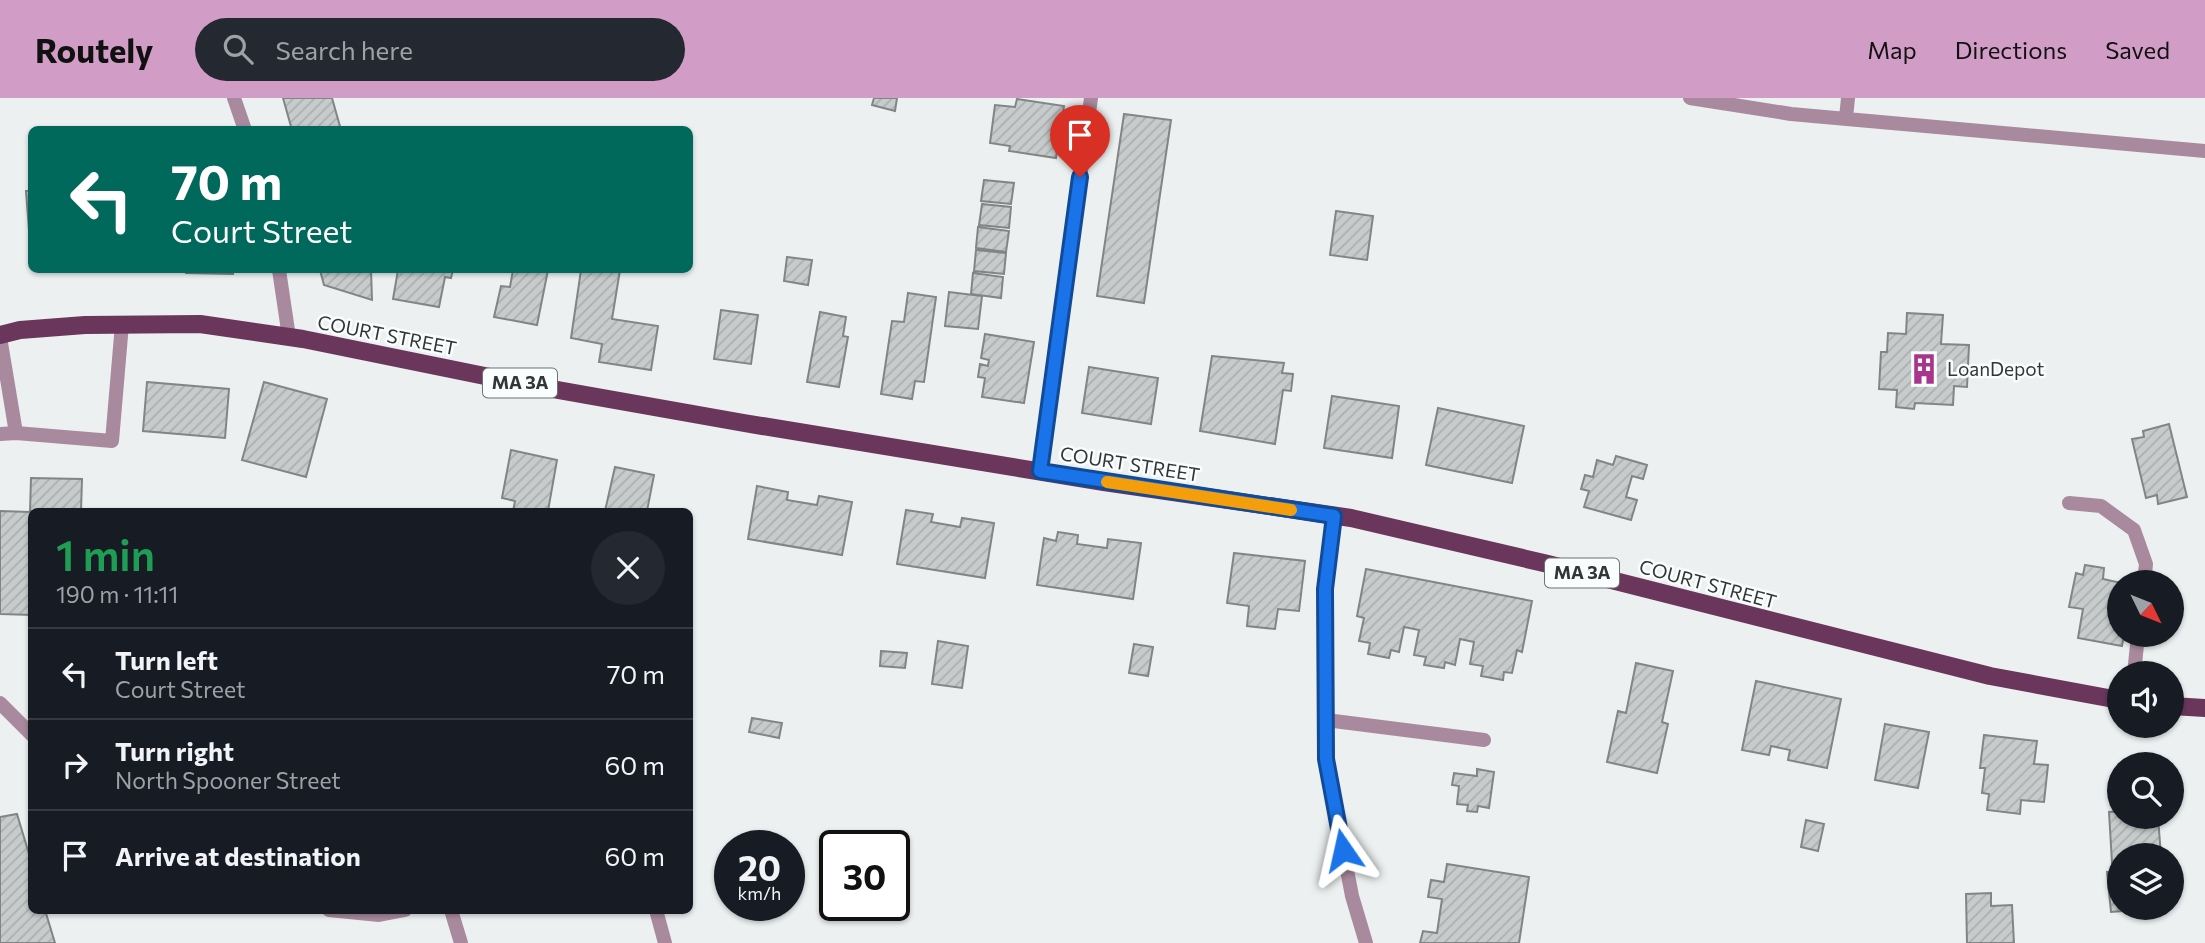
<!DOCTYPE html>
<meta charset="utf-8">
<style>
:root{--surface:#171b24;--page:#242831;--text:#f1f3f6;--muted:#9ea1a6;--line:#363941;--accent:#d19dc6}
body{margin:0;font-family:Commissioner,sans-serif;background:var(--page);color:var(--text);height:100vh;display:flex;flex-direction:column;font-size:26px;white-space:nowrap}
*{box-sizing:border-box;margin:0}
p{font-size:23px;color:var(--muted)}
.icon{flex:none;width:38px;height:38px;fill:none;stroke:currentColor;stroke-width:2;stroke-linecap:round;stroke-linejoin:round}
.map{position:relative;flex:1;overflow:hidden}
.details{position:absolute;left:28px;top:410px;width:665px;height:406px;display:flex;flex-direction:column;background:var(--surface);border-radius:10px;box-shadow:0 2px 5px #0004}
.details>*{flex:none}
.top-card{position:absolute;left:28px;top:28px;width:665px;height:147px;border-radius:10px;box-shadow:0 2px 5px #0004;background:#00695c;color:#fff;overflow:hidden}
.needle{width:46px;rotate:133deg}
.buttons{position:absolute;left:2107px;top:472px;display:grid;gap:14px}
.buttons a{display:grid;place-items:center;width:77px;height:77px;border-radius:50%;background:var(--surface);box-shadow:0 2px 5px #0004;font-size:35px}
.speed{position:absolute;left:714px;top:732px;display:flex;gap:14px;font-size:35px;font-weight:700;text-align:center}
.speed>*{display:grid;place-content:center;width:91px;height:91px;border-radius:50%;background:var(--surface);box-shadow:0 2px 5px #0004;line-height:1}
.speed small{font-size:18px;font-weight:400}
.speed .limit{border:4px solid #111;border-radius:10px;background:#fff;color:#111}
.pin{position:absolute;display:grid;place-items:center;width:60px;height:60px;color:#fff;margin:-72px -30px;border-radius:50% 50% 50% 0;rotate:-45deg;box-shadow:0 0 7px #0007}
.pin .icon{rotate:45deg}
.me{position:absolute;width:77px;margin:-38px;rotate:349deg;stroke-linejoin:round;filter:drop-shadow(0 0 5px #0008)}
.turn{display:flex;align-items:center;gap:24px;height:147px;padding:0 28px;font-size:32px}
.turn .icon{width:91px;height:91px;stroke-width:2.5}
.turn b{display:block;font-size:49px;line-height:60px}
.round{display:grid;place-items:center;flex:none;width:74px;height:74px;border-radius:37px;background:var(--page)}
.headline{display:flex;align-items:center;justify-content:space-between;height:119px;padding:0 28px}
h1{font-size:42px;font-weight:600;line-height:52px;color:#1e9e55}
ul{padding:0;list-style:none}
li{display:flex;align-items:center;gap:21px;height:91px;padding:0 28px;border-top:2px solid var(--line)}
li div{flex:1}
li b{display:block;font-size:26px}
li em{font-style:normal}
header{display:flex;align-items:center;gap:42px;box-sizing:border-box;height:98px;padding:0 35px;background:var(--accent);color:#111}
header strong{font-size:33px}
nav{display:flex;gap:38px;margin-inline-start:auto;font-size:24px}
.search{width:490px;height:63px;background:var(--page);display:flex;align-items:center;gap:18px;box-sizing:border-box;padding:0 24px;border-radius:38px;color:var(--muted);font-size:26px}
.map>svg:first-child{display:block}
.building{fill:url(#building-hatch);stroke:#828586;stroke-width:2}
.lines{fill:none;stroke-linecap:round;stroke-linejoin:round}
.lane{stroke:#a9899e;stroke-width:14}
.street{stroke:#a9899e;stroke-width:14}
.primary{stroke:#6a365b;stroke-width:18}
.route-casing{stroke:#114b97;stroke-width:18}
.route{stroke:#1a73e8;stroke-width:12}
.slow{stroke:#f59e0b;stroke-width:12}
.labels{text-anchor:middle;stroke-width:5;stroke-linejoin:round;paint-order:stroke}
.shield{fill:#f9fdfe;stroke:#6f7172;stroke-width:2}
.shield-label{font-size:18px;font-weight:bold;fill:#343536}
.street-label{font-size:19px;fill:#343536;stroke:#f9fdfe}
.poi-label{font-size:19px;fill:#343536;stroke:#f9fdfe;text-anchor:start}
</style>
<header>
<strong>Routely</strong>
<div class="search"><svg class="icon" aria-label="search" viewBox="0 0 24 24"><circle cx="10" cy="10" r="6"/><path d="M15 15l6 6"/></svg>Search here</div>
<nav><a>Map</a><a>Directions</a><a>Saved</a></nav>
</header>
<div class="map">
<svg width="2205" height="845" viewBox="0 0 2205 845">
<defs>
<pattern id="building-hatch" width="6" height="6" patternUnits="userSpaceOnUse" patternTransform="scale(1.75)"><rect width="6" height="6" fill="#c7cbcb"/><path d="M-1 1l2-2M0 6l6-6M5 7l2-2" fill="none" stroke="#acafaf"/></pattern>
</defs>
<rect width="100%" height="100%" fill="#ecf0f0"/>
<path class="building" d="M 283,0 L 332,0 L 341,32 L 292,32 Z
M 874,0 L 897,0 L 895,13 L 872,7 Z
M 1017,1 L 1064,8 L 1056,60 L 1009,53 L 1010,48 L 990,45 L 995,7 L 1015,9 Z
M 1124,16 L 1171,22 L 1144,205 L 1097,198 Z
M 984,82 L 1014,85 L 1011,106 L 981,103 Z
M 26,93 L 32,93 L 32,132 L 29,132 Z
M 982,106 L 1011,109 L 1009,130 L 979,127 Z
M 1336,113 L 1373,118 L 1367,162 L 1330,157 Z
M 978,129 L 1009,133 L 1006,154 L 976,150 Z
M 976,152 L 1006,155 L 1004,176 L 974,173 Z
M 787,159 L 812,162 L 808,187 L 784,183 Z
M 186,172 L 233,172 L 233,176 L 186,175 Z
M 320,172 L 371,172 L 372,202 L 324,187 Z
M 398,172 L 453,172 L 451,180 L 445,179 L 439,209 L 393,201 Z
M 513,172 L 548,172 L 537,227 L 494,219 L 501,188 L 510,189 Z
M 581,172 L 594,173 L 595,172 L 626,172 L 626,173 L 620,172 L 612,221 L 658,228 L 651,272 L 599,264 L 602,246 L 571,240 Z
M 973,175 L 1003,179 L 1001,200 L 971,196 Z
M 949,194 L 982,198 L 978,231 L 945,228 Z
M 908,195 L 936,199 L 924,284 L 915,283 L 912,301 L 881,296 L 892,223 L 904,224 Z
M 721,212 L 758,217 L 751,266 L 714,261 Z
M 820,214 L 846,219 L 843,238 L 848,239 L 839,289 L 807,284 Z
M 1907,215 L 1943,217 L 1941,246 L 1969,247 L 1967,289 L 1954,288 L 1953,307 L 1915,305 L 1914,311 L 1896,309 L 1897,292 L 1879,291 L 1881,254 L 1887,254 L 1888,235 L 1906,236 Z
M 985,236 L 1034,244 L 1024,305 L 982,299 L 985,280 L 978,279 L 980,266 L 988,268 L 989,262 L 981,260 Z
M 1212,258 L 1284,265 L 1282,275 L 1293,276 L 1291,293 L 1283,292 L 1275,346 L 1200,333 Z
M 1089,269 L 1158,280 L 1151,326 L 1082,315 Z
M 147,284 L 229,291 L 225,340 L 143,333 Z
M 264,284 L 327,301 L 306,379 L 242,362 Z
M 1332,298 L 1399,308 L 1392,360 L 1324,350 Z
M 1438,310 L 1524,328 L 1512,385 L 1426,367 Z
M 2169,326 L 2187,399 L 2158,406 L 2157,397 L 2146,400 L 2132,341 L 2144,339 L 2143,333 Z
M 511,352 L 557,362 L 548,413 L 513,413 L 515,403 L 502,400 Z
M 1616,358 L 1647,367 L 1643,381 L 1632,378 L 1626,399 L 1637,402 L 1631,422 L 1584,409 L 1589,393 L 1581,391 L 1585,377 L 1593,379 L 1597,362 L 1613,367 Z
M 615,369 L 654,377 L 647,413 L 605,413 Z
M 31,380 L 82,381 L 81,413 L 32,413 L 32,517 L 0,516 L 0,413 L 30,414 Z
M 757,388 L 788,394 L 787,402 L 817,407 L 819,398 L 852,404 L 842,457 L 748,441 Z
M 906,412 L 933,416 L 931,424 L 960,429 L 962,420 L 994,425 L 985,480 L 897,466 Z
M 1058,434 L 1078,437 L 1077,446 L 1107,450 L 1108,441 L 1141,445 L 1133,501 L 1037,487 L 1044,440 L 1056,443 Z
M 1234,455 L 1305,463 L 1299,513 L 1278,511 L 1275,531 L 1247,528 L 1249,508 L 1227,505 Z
M 2085,467 L 2104,470 L 2103,481 L 2121,485 L 2119,485 L 2119,537 L 2124,537 L 2122,548 L 2078,540 L 2083,511 L 2069,509 L 2076,475 L 2083,477 Z
M 1366,471 L 1532,503 L 1522,554 L 1517,552 L 1512,575 L 1504,574 L 1503,582 L 1481,578 L 1483,568 L 1470,566 L 1474,544 L 1460,541 L 1455,567 L 1445,564 L 1444,570 L 1424,567 L 1426,559 L 1414,557 L 1419,532 L 1404,529 L 1399,554 L 1391,552 L 1389,560 L 1368,556 L 1370,545 L 1359,543 L 1364,520 L 1357,518 Z
M 938,543 L 968,548 L 962,590 L 932,586 Z
M 1134,546 L 1153,549 L 1148,578 L 1129,575 Z
M 881,553 L 907,555 L 905,570 L 880,568 Z
M 1636,565 L 1673,573 L 1662,624 L 1668,626 L 1657,675 L 1607,664 L 1618,613 L 1626,615 Z
M 1756,583 L 1841,601 L 1827,670 L 1788,662 L 1790,652 L 1771,648 L 1769,657 L 1742,652 Z
M 752,620 L 782,625 L 779,640 L 749,634 Z
M 1885,626 L 1929,634 L 1918,690 L 1875,682 Z
M 1984,637 L 2037,643 L 2034,666 L 2048,667 L 2044,704 L 2021,702 L 2020,716 L 1987,712 L 1989,696 L 1982,695 L 1985,670 L 1980,670 Z
M 1477,671 L 1494,674 L 1489,710 L 1478,708 L 1477,714 L 1467,713 L 1468,707 L 1457,706 L 1459,688 L 1452,687 L 1454,675 L 1477,678 Z
M 2119,713 L 2119,719 L 2158,719 L 2161,758 L 2119,758 L 2119,810 L 2152,811 L 2111,814 L 2107,774 L 2119,773 L 2118,765 L 2112,765 L 2109,714 Z
M 17,716 L 32,766 L 32,812 L 45,812 L 55,845 L 0,845 L 0,719 Z
M 1806,722 L 1824,726 L 1818,753 L 1801,749 Z
M 1447,766 L 1529,779 L 1519,845 L 1420,845 L 1423,833 L 1437,835 L 1442,801 L 1428,799 L 1431,782 L 1444,784 Z
M 1991,795 L 1991,808 L 2012,807 L 2014,845 L 1967,845 L 1966,796 Z"/>
<g class="lines">
<path class="lane" d="M 1690,0 L 1791,16 L 2205,53
M 1846,20 L 1848,0
M 0,239 L 16,335 L 112,343 L 122,226
M 0,336 L 16,335
M 2069,405 L 2101,408 L 2134,432 L 2146,466 L 2144,485
M 2134,576 L 2138,537
M 0,605 L 32,637
M 1326,622 L 1484,642
M 329,812 L 379,817 L 405,812
M 451,812 L 461,845
M 656,812 L 665,845"/>
<path class="street" d="M 234,0 L 245,32
M 279,172 L 289,239
M 1040,373 L 1091,0
M 1334,418 L 1325,491 L 1326,661 L 1352,798 L 1366,845"/>
<path class="primary" d="M 0,237 L 20,232 L 85,227 L 200,226 L 303,241 L 524,286 L 744,325 L 1104,384 L 1351,420 L 1548,466 L 1990,578 L 2119,602
M 2172,608 L 2205,610"/>
</g>
<g class="lines">
<defs>
<path id="route" d="M 1080,79 L 1040,373 L 1334,418 L 1325,491 L 1326,661 L 1343,752"/>
</defs>
<use href="#route" class="route-casing"/>
<use href="#route" class="route"/>
<path class="slow" d="M 1107,384 L 1291,412"/>
</g>
<defs>
<symbol id="building-bare" viewBox="-9 -9 18 18"><path d="M-4-6H4V6H1V3H-1V6H-4ZM-2.5-4.3h1.7v1.8h-1.7ZM.8-4.3h1.7v1.8H.8ZM-2.5-1h1.7V.8h-1.7ZM.8-1h1.7V.8H.8Z" fill="#a9348c" stroke="#f9fdfe" stroke-width="2.5" paint-order="stroke"/></symbol>
</defs>
<g fill-rule="evenodd">
<use href="#building-bare" x="1902" y="249" width="44" height="44"/>
</g>
<g class="labels">
<g class="shield">
<rect x="483" y="270.5" width="74" height="29" rx="5"/>
<rect x="1545" y="460.5" width="74" height="29" rx="5"/>
</g>
<g class="shield-label">
<text x="520" y="291">MA 3A</text>
<text x="1582" y="481">MA 3A</text>
</g>
<g class="street-label">
<text transform="translate(387 237) rotate(11)" y="7">COURT STREET</text>
<text transform="translate(1130 366) rotate(9)" y="7">COURT STREET</text>
<text transform="translate(1708 486) rotate(15)" y="7">COURT STREET</text>
</g>
<g class="poi-label">
<text x="1947" y="278">LoanDepot</text>
</g>
</g>
</svg>
<div class="buttons">
<a><svg class="needle" viewBox="-14 -14 28 28"><path d="M0-13l5 13h-10z" fill="#e53935"/><path d="M0 13l5-13h-10z" fill="#9ea1a6"/></svg></a>
<a><svg class="icon" aria-label="sound" viewBox="0 0 24 24"><path d="M4 9h4l5-4v14l-5-4H4zM17 9q2 3 0 6"/></svg></a>
<a><svg class="icon" aria-label="search" viewBox="0 0 24 24"><circle cx="10" cy="10" r="6"/><path d="M15 15l6 6"/></svg></a>
<a><svg class="icon" aria-label="layers" viewBox="0 0 24 24"><path d="M12 4l9 5-9 5-9-5zM3 14l9 5 9-5"/></svg></a>
</div>
<div class="speed"><div>20<small>km/h</small></div><div class="limit">30</div></div>
<div class="pin" style="left:1080px;top:79px;background:#d93025"><svg class="icon" aria-label="arrive" viewBox="0 0 24 24"><path d="M6 21V4h12l-3 4 3 4H6"/></svg></div>
<svg class="me" style="left:1343px;top:752px" viewBox="-20 -20 40 40"><path d="M0-17L14 15 0 8-14 15z" fill="#1a73e8" stroke="#fff" stroke-width="4"/></svg>
<div class="top-card">
<div class="turn"><svg class="icon" aria-label="left" viewBox="0 0 24 24"><path d="M17 20v-9H6M10 6l-5 5 5 5"/></svg><div><b>70 m</b>Court Street</div></div>
</div>
<section class="details">
<div class="headline"><div><h1>1 min</h1><p>190 m · 11:11</p></div><a class="round"><svg class="icon" aria-label="close" viewBox="0 0 24 24"><path d="M6 6l12 12M18 6L6 18"/></svg></a></div>
<ul>
<li><svg class="icon" aria-label="left" viewBox="0 0 24 24"><path d="M17 20v-9H6M10 6l-5 5 5 5"/></svg><div><b>Turn left</b><p>Court Street</p></div><em>70 m</em></li>
<li><svg class="icon" aria-label="right" viewBox="0 0 24 24"><path d="M7 20v-9h11M14 6l5 5-5 5"/></svg><div><b>Turn right</b><p>North Spooner Street</p></div><em>60 m</em></li>
<li><svg class="icon" aria-label="arrive" viewBox="0 0 24 24"><path d="M6 21V4h12l-3 4 3 4H6"/></svg><div><b>Arrive at destination</b></div><em>60 m</em></li>
</ul>
</section>
</div>
